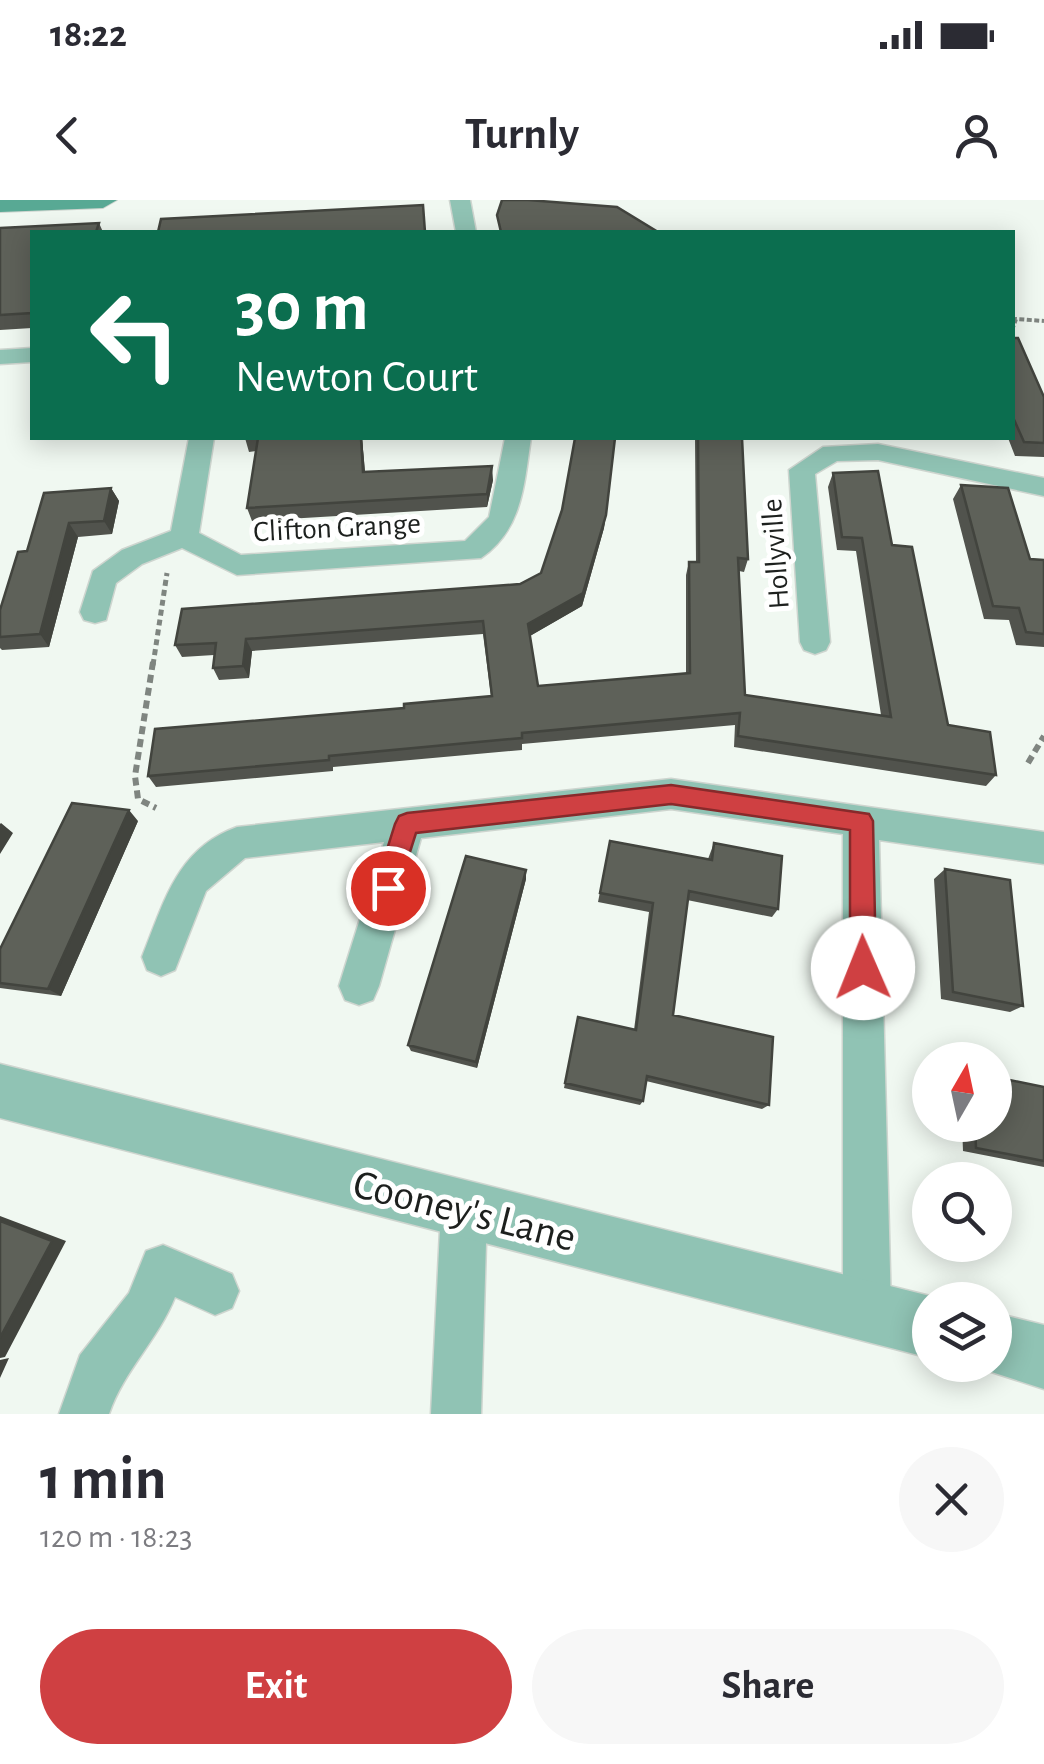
<!DOCTYPE html>
<meta charset="utf-8">
<style>
:root{--surface:#fff;--page:#f7f7f7;--text:#2b2b33;--muted:#7c7c81;--accent:#cf4042}
body{margin:0;font-family:"Alegreya Sans",sans-serif;background:var(--page);color:var(--text);height:100vh;display:flex;flex-direction:column;font-size:38px;white-space:nowrap}
*{box-sizing:border-box;margin:0}
p{font-size:32px;color:var(--muted)}
.icon{flex:none;width:55px;height:55px;fill:none;stroke:currentColor;stroke-width:2;stroke-linecap:round;stroke-linejoin:round}
.map{position:relative;height:1214px;overflow:hidden}
.side{display:flex;flex-direction:column;background:var(--surface);flex:1}
.side>*{flex:none}
.top-card{position:absolute;left:30px;top:30px;width:985px;height:210px;border-radius:0px;box-shadow:0 5px 25px #0003;background:#0b6e4f;color:#fff;overflow:hidden}
.needle{width:65px;rotate:9deg}
.fabs{position:absolute;left:912px;top:842px;display:grid;gap:20px}
.fabs a{display:grid;place-items:center;width:100px;height:100px;border-radius:50%;background:var(--surface);box-shadow:0 5px 25px #0003;font-size:50px}
.pin{position:absolute;display:grid;place-items:center;width:85px;height:85px;color:#fff;margin:-42px;border:5px solid #fff;border-radius:50%;box-shadow:0 2px 10px #0007}
.me{position:absolute;width:110px;margin:-55px;rotate:359deg;stroke-linejoin:round;filter:drop-shadow(0 0 8px #0008)}
.turn{display:flex;align-items:center;gap:35px;height:210px;padding:0 40px;font-size:45px}
.turn .icon{width:130px;height:130px;stroke-width:2.5}
.turn b{display:block;font-size:70px;line-height:85px}
.round{display:grid;place-items:center;flex:none;width:105px;height:105px;border-radius:52px;background:var(--page)}
.summary{display:flex;align-items:center;justify-content:space-between;height:170px;padding:0 40px}
h1{font-size:60px;font-weight:600;line-height:75px}
.primary-button{display:flex;gap:20px;margin-top:auto;padding:20px 40px}
.primary-button a{flex:1;height:115px;border-radius:60px;background:var(--accent);color:#fff;font-size:40px;font-weight:600;line-height:115px;text-align:center}
.primary-button a+a{background:var(--page);color:var(--text)}
.status{display:flex;justify-content:space-between;align-items:center;height:70px;padding:0 50px;background:var(--surface);direction:ltr}
.status svg{height:28px;fill:currentColor}
header{display:flex;justify-content:space-between;align-items:center;height:130px;padding:0 40px;background:var(--surface);font-size:45px;font-weight:600}
.map>svg:first-child{display:block}
.lines{fill:none;stroke-linecap:round;stroke-linejoin:round}
.minor-casing{stroke:#ced5cf;stroke-width:3}
.tertiary-casing{stroke:#ced5cf;stroke-width:3}
.secondary-casing{stroke:#ced5cf;stroke-width:2}
.path-far2{stroke:#7f8580;stroke-width:4;stroke-dasharray:5 2.5;stroke-linecap:butt}
.path-far1{stroke:#7f8580;stroke-width:5;stroke-dasharray:6 4;stroke-linecap:butt}
.path{stroke:#7f8580;stroke-width:6;stroke-dasharray:8 5;stroke-linecap:butt}
.minor{fill:#90c3b4;fill-rule:evenodd}
.tertiary{fill:#90c3b4;fill-rule:evenodd}
.secondary{fill:#58a994;fill-rule:evenodd}
.wall{fill:#51534d}
.shaded-wall{fill:#42443e}
.building{fill:#5e6159;stroke:#42443e;stroke-width:2.5}
.route{fill:#cf4042;stroke:#872a2b;stroke-width:2.5}
.labels{text-anchor:middle;stroke-width:10;stroke-linejoin:round;paint-order:stroke}
.far-street-label{font-size:30px;fill:#1d201e;stroke:#fff}
.near-street-label{font-size:42px;fill:#1d201e;stroke:#fff}
</style>
<div class="status"><b>18:22</b><svg viewBox="0 0 49 12"><path d="M0 12V9h3v3zM5 12V6h3v6zM10 12V3h3v9zM15 12V0h3v12zM26 1h20v11H26zM47 4h2v5h-2z"/></svg></div>
<header><svg class="icon" aria-label="back" viewBox="0 0 24 24"><path d="M15 5l-7 7 7 7"/></svg>Turnly<svg class="icon" aria-label="person" viewBox="0 0 24 24"><circle cx="12" cy="8" r="4"/><path d="M4 21q1-7 8-7t8 7"/></svg></header>
<div class="map">
<svg width="1044" height="1214" viewBox="0 0 1044 1214">
<rect width="100%" height="100%" fill="#f0f8f1"/>
<g class="lines">
<defs>
<path id="minor" d="M 450,0 L 470,0 L 476,32 L 456,32 Z
M 32,148 L 32,162 L 0,164 L 0,150 Z
M 189,238 L 214,238 L 199,333 L 241,355 L 465,341 L 489,317 L 505,238 L 531,238 C 524,284 523,329 481,358 L 237,375 L 182,348 L 142,364 L 116,383 L 106,420 L 95,423 L 84,420 L 80,412 L 93,371 L 122,350 L 171,331 Z
M 878,244 L 1044,278 L 1044,296 L 878,260 L 837,261 L 815,274 L 830,442 L 826,450 L 815,454 L 804,450 L 800,442 L 789,270 L 823,247 Z
M 671,579 L 1044,632 L 1044,664 L 879,640 L 891,1110 L 884,1127 L 867,1134 L 850,1127 L 843,1110 L 843,634 L 671,609 L 421,638 L 379,786 L 373,800 L 359,805 L 345,800 L 339,786 L 384,642 L 245,658 L 206,691 L 175,770 L 161,776 L 147,770 L 142,757 C 164,703 176,649 237,627 Z
M 464,986 L 480,993 L 487,1009 L 481,1214 L 431,1214 L 441,1009 L 448,993 Z
M 163,1045 L 232,1074 L 239,1091 L 232,1108 L 215,1115 L 175,1097 C 158,1140 124,1170 109,1214 L 59,1214 L 80,1155 L 129,1093 L 146,1051 Z"/>
<path id="tertiary" d="M 0,864 L 930,1096 L 940,1100 L 930,1100 L 930,1158 L 0,918 Z
M 995,1113 L 1044,1125 L 1044,1189 L 973,1166 L 995,1165 Z"/>
<path id="secondary" d="M 0,0 L 117,0 L 103,8 L 0,12 Z"/>
</defs>
<use href="#minor" class="minor-casing"/>
<use href="#tertiary" class="tertiary-casing"/>
<use href="#secondary" class="secondary-casing"/>
<path class="path-far2" d="M 1012,130 L 1016,119 L 1044,121"/>
<path class="path-far1" d="M 153,465 L 167,373"/>
<path class="path" d="M 153,462 L 135,576 L 138,599 L 156,608
M 1028,563 L 1044,536"/>
<use href="#minor" class="minor"/>
<use href="#tertiary" class="tertiary"/>
<use href="#secondary" class="secondary"/>
</g>
<path class="wall" d="M 99,23 L 103,32 L 32,32 L 32,128 L 0,130 L 0,28 Z
M 1012,138 L 1044,197 L 1044,257 L 1015,256 L 1008,238 L 1012,238 Z
M 245,238 L 362,238 L 365,271 L 493,280 L 487,307 L 252,321 L 247,308 L 256,251 L 249,252 Z
M 615,238 L 604,328 L 582,406 L 530,436 L 538,486 L 686,473 L 686,375 L 689,362 L 696,362 L 695,238 L 742,238 L 748,359 L 744,372 L 739,371 L 745,495 L 881,515 L 856,351 L 837,350 L 828,287 L 833,273 L 892,345 L 948,525 L 996,575 L 986,586 L 734,547 L 735,525 L 522,544 L 522,550 L 333,567 L 333,571 L 156,587 L 148,576 L 404,508 L 491,496 L 483,434 L 252,451 L 249,478 L 219,480 L 213,468 L 214,455 L 182,457 L 175,445 L 520,384 L 541,373 Z
M 961,285 L 1030,359 L 1044,360 L 1044,447 L 1016,445 L 1009,420 L 984,419 L 953,299 Z
M 111,288 L 119,301 L 112,334 L 78,337 L 49,447 L 2,450 L 0,448 L 0,410 L 27,351 Z
M 138,621 L 61,796 L 0,788 L 0,749 Z
M 610,641 L 708,659 L 714,643 L 778,709 L 772,717 L 687,700 L 673,815 L 769,905 L 762,909 L 646,881 L 643,901 L 640,905 L 564,888 L 578,817 L 634,830 L 649,712 L 598,702 Z
M 945,669 L 1023,806 L 1010,812 L 941,799 L 934,679 Z
M 526,670 L 526,679 L 477,868 L 411,851 L 408,845 Z
M 1044,887 L 1044,967 L 963,951 L 962,925 L 995,925 Z"/>
<path class="shaded-wall" d="M 361,238 L 362,238 L 366,285 L 363,272 Z
M 492,266 L 493,280 L 487,307 L 487,294 Z
M 111,288 L 119,301 L 112,334 L 104,321 Z
M 606,315 L 604,328 L 582,406 L 528,437 L 528,424 Z
M 69,323 L 78,337 L 49,447 L 40,434 Z
M 246,439 L 252,451 L 249,478 L 243,466 Z
M 129,610 L 138,621 L 61,796 L 48,789 Z
M 1,623 L 13,633 L 0,654 L 0,624 Z
M 526,670 L 526,679 L 477,868 L 476,862 Z
M 0,1016 L 66,1041 L 5,1157 L 0,1158 Z
M 9,1158 L 0,1178 L 0,1160 Z"/>
<path class="building" d="M 502,0 L 528,0 L 617,7 L 658,32 L 501,32 L 497,15 Z
M 423,5 L 425,32 L 158,32 L 161,19 Z
M 99,23 L 96,32 L 32,32 L 32,113 L 0,115 L 0,28 Z
M 1012,138 L 1018,138 L 1044,197 L 1044,243 L 1024,242 L 1012,215 Z
M 258,238 L 361,238 L 363,272 L 492,266 L 487,294 L 247,308 Z
M 575,238 L 615,238 L 606,315 L 583,393 L 528,424 L 538,486 L 690,473 L 689,362 L 699,362 L 698,238 L 742,238 L 748,359 L 738,358 L 745,495 L 891,517 L 862,338 L 842,337 L 833,273 L 878,271 L 892,345 L 912,347 L 948,525 L 990,532 L 996,575 L 738,536 L 740,513 L 522,533 L 522,538 L 329,556 L 329,560 L 148,576 L 155,529 L 404,508 L 404,504 L 492,496 L 483,421 L 246,439 L 243,466 L 213,468 L 216,443 L 175,445 L 182,409 L 520,384 L 541,373 L 562,310 Z
M 961,285 L 1008,288 L 1030,359 L 1044,360 L 1044,434 L 1026,432 L 1019,408 L 993,406 Z
M 111,288 L 104,321 L 69,323 L 40,434 L 0,437 L 0,410 L 18,352 L 27,351 L 44,293 Z
M 72,603 L 129,610 L 48,789 L 0,783 L 0,749 Z
M 610,641 L 712,660 L 714,643 L 782,656 L 778,709 L 689,691 L 673,815 L 773,837 L 769,905 L 647,876 L 643,901 L 565,883 L 578,817 L 636,830 L 653,703 L 600,693 Z
M 466,656 L 526,670 L 476,862 L 408,845 Z
M 945,669 L 1010,680 L 1023,806 L 953,792 Z
M 995,877 L 1044,887 L 1044,961 L 976,948 L 975,925 L 995,925 Z
M 0,1021 L 52,1041 L 0,1138 Z"/>
<path class="route" d="M 671,585 L 869,614 L 873,621 L 876,768 L 872,777 L 863,780 L 854,777 L 850,768 L 850,630 L 671,604 L 416,633 L 396,696 L 388,700 L 379,696 L 375,688 L 395,624 L 399,616 L 407,613 Z"/>
<g class="labels">
<g class="far-street-label">
<text transform="translate(337 327) rotate(-3)" y="10">Clifton Grange</text>
<text transform="translate(775 354) rotate(-94)" y="10">Hollyville</text>
</g>
<g class="near-street-label">
<text transform="translate(465 1009) rotate(14)" y="15">Cooney's Lane</text>
</g>
</g>
</svg>
<div class="fabs">
<a><svg class="needle" viewBox="-14 -14 28 28"><path d="M0-13l5 13h-10z" fill="#e53935"/><path d="M0 13l5-13h-10z" fill="#7c7c81"/></svg></a>
<a><svg class="icon" aria-label="search" viewBox="0 0 24 24"><circle cx="10" cy="10" r="6"/><path d="M15 15l6 6"/></svg></a>
<a><svg class="icon" aria-label="layers" viewBox="0 0 24 24"><path d="M12 4l9 5-9 5-9-5zM3 14l9 5 9-5"/></svg></a>
</div>
<div class="pin" style="left:388px;top:688px;background:#d93025"><svg class="icon" aria-label="arrive" viewBox="0 0 24 24"><path d="M6 21V4h12l-3 4 3 4H6"/></svg></div>
<svg class="me" style="left:863px;top:768px" viewBox="-20 -20 40 40"><circle r="19" fill="#fff"/><path d="M0-13L10 11 0 6-10 11z" fill="#cf4042"/></svg>
<div class="top-card">
<div class="turn"><svg class="icon" aria-label="left" viewBox="0 0 24 24"><path d="M17 20v-9H6M10 6l-5 5 5 5"/></svg><div><b>30 m</b>Newton Court</div></div>
</div>
</div>
<section class="side">
<div class="summary"><div><h1>1 min</h1><p>120 m · 18:23</p></div><a class="round"><svg class="icon" aria-label="close" viewBox="0 0 24 24"><path d="M6 6l12 12M18 6L6 18"/></svg></a></div>
<div class="primary-button"><a>Exit</a><a>Share</a></div>
</section>
